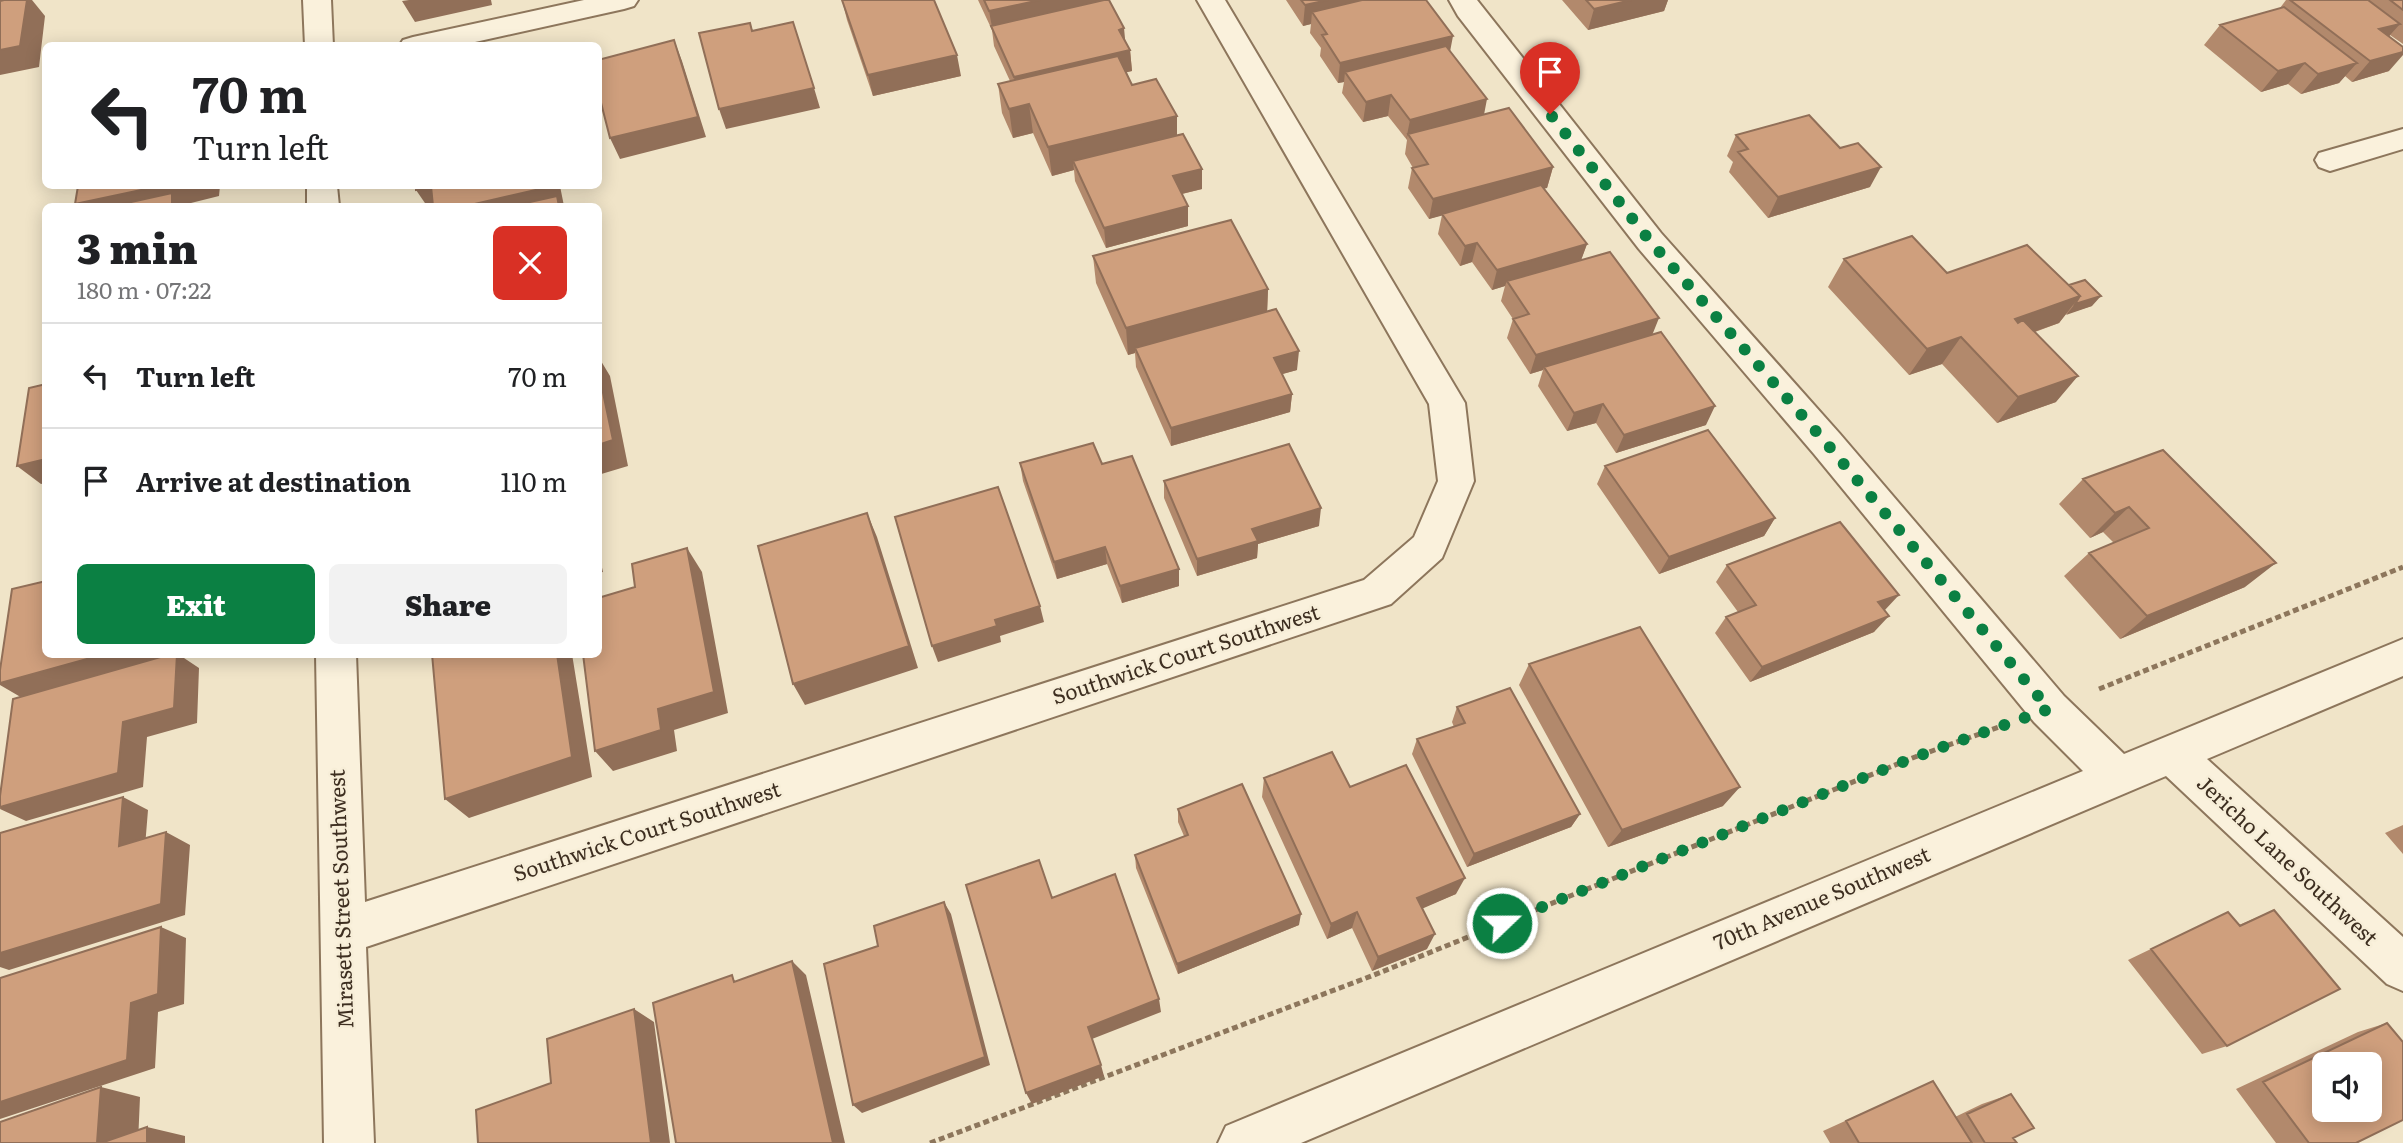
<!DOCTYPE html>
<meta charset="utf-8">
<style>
:root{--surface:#fff;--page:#f2f2f2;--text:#202124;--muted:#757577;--line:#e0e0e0;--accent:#0b8043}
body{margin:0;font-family:Literata,serif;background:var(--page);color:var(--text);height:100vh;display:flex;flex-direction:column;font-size:26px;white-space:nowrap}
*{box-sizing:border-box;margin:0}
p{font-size:23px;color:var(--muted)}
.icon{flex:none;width:38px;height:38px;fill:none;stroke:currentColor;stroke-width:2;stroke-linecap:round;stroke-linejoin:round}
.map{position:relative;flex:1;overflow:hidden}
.drawer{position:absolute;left:42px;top:203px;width:560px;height:455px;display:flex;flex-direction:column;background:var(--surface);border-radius:10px;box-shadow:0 4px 18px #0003}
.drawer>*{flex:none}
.guide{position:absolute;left:42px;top:42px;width:560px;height:147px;border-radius:10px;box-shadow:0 4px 18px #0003;background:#fff;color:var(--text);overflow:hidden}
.fabs{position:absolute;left:2312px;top:1052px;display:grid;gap:14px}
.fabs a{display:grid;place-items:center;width:70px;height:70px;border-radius:10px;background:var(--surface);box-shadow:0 4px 18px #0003;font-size:35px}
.pin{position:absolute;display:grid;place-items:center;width:60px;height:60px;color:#fff;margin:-72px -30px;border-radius:50% 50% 50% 0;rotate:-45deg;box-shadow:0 0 7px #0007}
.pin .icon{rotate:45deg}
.me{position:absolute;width:77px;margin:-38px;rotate:68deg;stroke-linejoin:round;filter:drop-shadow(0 0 5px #0008)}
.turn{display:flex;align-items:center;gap:24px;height:147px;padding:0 35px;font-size:32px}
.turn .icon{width:91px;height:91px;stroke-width:2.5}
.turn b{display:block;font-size:49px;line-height:60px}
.round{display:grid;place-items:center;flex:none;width:74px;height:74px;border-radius:10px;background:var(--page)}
.head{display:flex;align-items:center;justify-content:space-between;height:119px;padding:0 35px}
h1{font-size:42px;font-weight:800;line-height:52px}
.primary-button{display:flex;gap:14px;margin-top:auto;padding:14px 35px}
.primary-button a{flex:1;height:80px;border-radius:10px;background:var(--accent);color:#fff;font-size:28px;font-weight:800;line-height:80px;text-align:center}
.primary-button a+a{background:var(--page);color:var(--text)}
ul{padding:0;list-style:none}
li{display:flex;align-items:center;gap:21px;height:105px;padding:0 35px;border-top:2px solid var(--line)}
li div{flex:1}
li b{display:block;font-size:26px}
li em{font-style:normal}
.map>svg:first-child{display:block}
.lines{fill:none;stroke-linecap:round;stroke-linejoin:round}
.minor-casing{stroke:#8d765c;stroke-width:4}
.path{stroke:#8d765c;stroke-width:5;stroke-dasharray:6 3.5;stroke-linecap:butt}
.minor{fill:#faf1dc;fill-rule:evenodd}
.wall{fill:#b2896c}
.shaded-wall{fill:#916f58}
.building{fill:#cf9f7d;stroke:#916f58;stroke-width:2;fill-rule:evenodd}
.route{stroke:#0b8043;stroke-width:12;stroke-dasharray:0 21.6}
.labels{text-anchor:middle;stroke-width:5;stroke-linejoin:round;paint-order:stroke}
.street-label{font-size:21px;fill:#3d2e20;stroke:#f7eed8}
</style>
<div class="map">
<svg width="2403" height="1143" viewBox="0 0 2403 1143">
<rect width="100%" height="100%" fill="#f0e4c8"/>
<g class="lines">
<defs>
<path id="minor" d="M 303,0 L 331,0 L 333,46 L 305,46 Z
M 584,0 L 638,0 L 634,6 L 624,9 L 457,46 L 399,46 L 403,40 L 413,37 Z
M 1197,0 L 1225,0 L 1465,403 L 1474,481 L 1442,558 L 1391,604 L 366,947 L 374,1143 L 324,1143 L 316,654 L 356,654 L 365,902 L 1364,580 L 1414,537 L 1438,481 L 1429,404 Z
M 1449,0 L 1477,0 L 1661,233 L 1840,434 L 2064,696 L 2124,754 L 2403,639 L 2403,676 L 2207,759 L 2403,937 L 2403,991 L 2387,984 L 2166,776 L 1301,1143 L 1218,1143 L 1226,1126 L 2083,771 L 2034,722 L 1814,454 L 1639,249 L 1458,16 Z
M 2403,129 L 2403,149 L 2330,171 L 2319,167 L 2315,160 L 2319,153 Z
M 307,186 L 337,186 L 339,206 L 307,206 Z"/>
</defs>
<use href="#minor" class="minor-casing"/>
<path class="path" d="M 2099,689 L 2403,567
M 930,1143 L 1374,975 L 1915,757 L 1999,727"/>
<use href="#minor" class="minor"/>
</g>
<path class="wall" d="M 842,0 L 961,76 L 873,96 L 847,20 Z
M 978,0 L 1100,0 L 1130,50 L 1132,71 L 1126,72 L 1132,85 L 1177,135 L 1202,189 L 1182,194 L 1188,206 L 1188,226 L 1106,248 L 1075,181 L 1074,170 L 1052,176 L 1033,133 L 1013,138 L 1002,113 L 998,84 L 1010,81 L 994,46 L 992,30 Z
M 1286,0 L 1426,0 L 1450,51 L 1484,115 L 1553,167 L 1547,188 L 1544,188 L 1587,244 L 1581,260 L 1652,335 L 1706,425 L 1616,453 L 1596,423 L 1567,431 L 1538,386 L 1543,370 L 1530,374 L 1507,338 L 1513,319 L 1501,301 L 1505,286 L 1492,290 L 1472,262 L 1460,266 L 1438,234 L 1442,215 L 1429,219 L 1408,188 L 1412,168 L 1413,168 L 1405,154 L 1407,140 L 1388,116 L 1363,122 L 1342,93 L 1344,82 L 1338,83 L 1320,56 L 1321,48 L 1310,33 L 1311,24 L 1303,26 Z
M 1562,0 L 1668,0 L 1664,11 L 1588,30 Z
M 2286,0 L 2403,0 L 2403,44 L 2390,35 L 2389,37 L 2389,71 L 2352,82 L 2345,76 L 2339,83 L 2301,94 L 2288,84 L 2261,92 L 2204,45 L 2220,25 L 2280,8 Z
M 1736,135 L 1840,148 L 1870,187 L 1768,218 L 1729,172 L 1733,162 L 1727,156 Z
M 1093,256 L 1268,289 L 1267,311 L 1297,370 L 1282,374 L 1292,394 L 1290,412 L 1171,446 L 1136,367 L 1135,353 L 1128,355 L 1096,283 Z
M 1844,259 L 1947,273 L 2069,285 L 2092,306 L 2066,314 L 2059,323 L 2035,332 L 2056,402 L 1997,423 L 1942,364 L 1909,375 L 1828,287 Z
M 2163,450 L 2245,587 L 2120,639 L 2064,576 L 2089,553 L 2114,543 L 2103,532 L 2090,538 L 2059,504 L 2083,479 Z
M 1020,463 L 1102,464 L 1179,569 L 1179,586 L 1122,603 L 1107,564 L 1057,579 L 1023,481 Z
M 1605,466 L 1775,518 L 1764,536 L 1659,574 L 1597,484 Z
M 1164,481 L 1319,526 L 1258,544 L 1257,558 L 1197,576 L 1164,498 Z
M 1727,565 L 1885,611 L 1874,632 L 1750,682 L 1715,633 L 1726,617 L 1738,612 L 1716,582 Z
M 1529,664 L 1723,806 L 1608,847 L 1519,685 Z
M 1457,707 L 1580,814 L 1571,827 L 1467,867 L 1412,754 L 1417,739 L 1454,727 L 1452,722 Z
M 1264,778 L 1350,787 L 1456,894 L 1422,908 L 1427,949 L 1372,971 L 1352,928 L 1327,939 L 1262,797 Z
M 1178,809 L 1299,925 L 1178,974 L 1136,868 L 1135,855 L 1184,836 L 1178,822 Z
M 2403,825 L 2403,854 L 2385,833 Z
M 2274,910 L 2227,1046 L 2202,1054 L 2128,960 L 2228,912 L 2239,925 Z
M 2387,1023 L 2356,1143 L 2276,1143 L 2236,1089 L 2358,1032 Z
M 1933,1081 L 1955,1117 L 1982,1104 L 2011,1094 L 2013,1138 L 2017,1143 L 1830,1143 L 1823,1131 Z"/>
<path class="shaded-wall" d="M 27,0 L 32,0 L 45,16 L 39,67 L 0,75 L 0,50 Z
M 409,0 L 491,0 L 492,5 L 415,22 L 402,1 Z
M 1040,0 L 1100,0 L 1101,8 L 992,27 L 989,11 Z
M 1328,0 L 1408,0 L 1312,12 L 1311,24 L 1303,26 L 1305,5 Z
M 1631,0 L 1668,0 L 1664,11 L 1588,30 L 1594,9 Z
M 2400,24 L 2382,44 L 2379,29 Z
M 1124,28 L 1126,49 L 1119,30 Z
M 1453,36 L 1449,57 L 1345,72 L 1344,82 L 1338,83 L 1340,63 Z
M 674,40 L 682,61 L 706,137 L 620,159 L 610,138 Z
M 1130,50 L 1132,71 L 1017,98 L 1014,77 Z
M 2403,52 L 2403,55 L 2389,71 L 2352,82 L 2370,61 Z
M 957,55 L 961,76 L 873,96 L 868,75 Z
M 2305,63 L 2288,84 L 2261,92 L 2278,71 Z
M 2357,63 L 2339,83 L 2301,94 L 2318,74 Z
M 814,88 L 820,108 L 726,129 L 719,109 Z
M 1391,95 L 1388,116 L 1363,122 L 1366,102 Z
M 1487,99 L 1483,120 L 1408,134 L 1406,140 L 1410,120 Z
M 1029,104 L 1033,133 L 1013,138 L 1009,109 Z
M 1177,116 L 1177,145 L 1073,161 L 1074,170 L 1052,176 L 1048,147 Z
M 1553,167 L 1547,188 L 1429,219 L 1433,199 Z
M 1881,167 L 1870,187 L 1768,218 L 1778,197 Z
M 1202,169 L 1202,189 L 1173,196 L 1173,176 Z
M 160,186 L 220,186 L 219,196 L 183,205 L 184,206 L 77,206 L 75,204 Z
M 431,186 L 444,206 L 427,206 L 416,190 Z
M 553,186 L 560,186 L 564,206 L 466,206 Z
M 1188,206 L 1188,226 L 1106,248 L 1104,228 Z
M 1477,243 L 1472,262 L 1460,266 L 1465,246 Z
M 1587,244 L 1580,263 L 1507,281 L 1505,286 L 1492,290 L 1497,270 Z
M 1268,289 L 1267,316 L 1135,348 L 1135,353 L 1128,355 L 1126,328 Z
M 2080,296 L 2059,323 L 1994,346 L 2015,319 Z
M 2101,296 L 2092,306 L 2066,315 L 2075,304 Z
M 1659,318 L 1651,338 L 1544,367 L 1543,370 L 1530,374 L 1536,355 Z
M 1961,337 L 1942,364 L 1909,375 L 1927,349 Z
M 1299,351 L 1297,370 L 1272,377 L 1274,358 Z
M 598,356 L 610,376 L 628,466 L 598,475 Z
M 2078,376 L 2056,402 L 1997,423 L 2018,397 Z
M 1292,394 L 1290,412 L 1171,446 L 1171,428 Z
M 1603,404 L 1596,423 L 1567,431 L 1574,413 Z
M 1715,406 L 1706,425 L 1616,453 L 1624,435 Z
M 46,459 L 46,483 L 41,484 L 17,466 Z
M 2129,507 L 2103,532 L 2090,538 L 2115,513 Z
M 1321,508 L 1319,526 L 1258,544 L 1257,558 L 1197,576 L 1197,559 L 1252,529 Z
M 867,513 L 877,537 L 918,668 L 805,705 L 793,684 Z
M 1775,518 L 1764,536 L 1659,574 L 1669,557 Z
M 1105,547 L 1107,564 L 1057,579 L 1054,562 Z
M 687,548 L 702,572 L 728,713 L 674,730 L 677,751 L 613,771 L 595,751 L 658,709 Z
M 598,550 L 603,572 L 598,573 Z
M 2276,563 L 2245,587 L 2120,639 L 2147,616 Z
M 1179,569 L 1179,586 L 1122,603 L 1120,586 Z
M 1899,595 L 1884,611 L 1878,602 Z
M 1040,606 L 1044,622 L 1000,636 L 1001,642 L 938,662 L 932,646 L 995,620 Z
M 1889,616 L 1874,632 L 1750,682 L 1762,667 Z
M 105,654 L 185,654 L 181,656 L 199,668 L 197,723 L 147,737 L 143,787 L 26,821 L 0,809 L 24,699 L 0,685 L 0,683 Z
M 557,654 L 572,654 L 592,777 L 469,818 L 445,799 Z
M 1740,787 L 1723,806 L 1608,847 L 1622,830 Z
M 123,797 L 148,810 L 144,859 L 119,846 Z
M 1580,814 L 1571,827 L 1467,867 L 1474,854 Z
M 166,832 L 190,845 L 185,915 L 9,970 L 0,967 L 0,953 Z
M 1465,878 L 1456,894 L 1410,914 L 1417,898 Z
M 944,902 L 951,914 L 990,1065 L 862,1113 L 853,1105 Z
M 1357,912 L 1352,928 L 1327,939 L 1331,924 Z
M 1301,914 L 1299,925 L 1178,974 L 1177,964 Z
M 161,927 L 186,938 L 184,1004 L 158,1012 L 155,1068 L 0,1119 L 0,1102 L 131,1003 Z
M 1435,934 L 1427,949 L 1372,971 L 1378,957 Z
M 792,961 L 806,975 L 845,1143 L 833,1143 Z
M 1159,999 L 1161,1012 L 1092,1039 L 1088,1027 Z
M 634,1009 L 654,1022 L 670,1143 L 651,1143 Z
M 1101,1065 L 1104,1076 L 1032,1104 L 1026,1093 Z
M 101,1087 L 140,1097 L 138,1143 L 97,1143 Z
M 147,1127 L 185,1136 L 185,1143 L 147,1143 Z"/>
<path class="building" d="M 4,0 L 27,0 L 20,46 L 0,50 L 0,1 Z
M 842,0 L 934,0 L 957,55 L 868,75 Z
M 984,0 L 1040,0 L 989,11 Z
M 1104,0 L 1109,0 L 1124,28 L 1119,30 L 1130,50 L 1014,77 L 991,26 Z
M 1301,0 L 1328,0 L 1305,5 Z
M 1362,0 L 1426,0 L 1453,36 L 1340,63 L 1322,35 L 1327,34 L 1312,12 Z
M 1586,0 L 1631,0 L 1594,9 Z
M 2290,0 L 2368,0 L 2400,24 L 2379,29 L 2403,47 L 2403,52 L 2370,61 Z
M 2390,0 L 2403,0 L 2403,10 Z
M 2284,7 L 2357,63 L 2318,74 L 2305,63 L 2278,71 L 2220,25 Z
M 793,22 L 814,88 L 719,109 L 699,33 L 750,23 L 752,31 Z
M 674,40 L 698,117 L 610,138 L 598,91 L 598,60 Z
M 1446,46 L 1487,99 L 1410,120 L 1391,95 L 1366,102 L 1345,72 Z
M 1118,56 L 1132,85 L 1156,79 L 1177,116 L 1048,147 L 1029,104 L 1009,109 L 998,84 Z
M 1509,108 L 1553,167 L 1433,199 L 1412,168 L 1428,164 L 1408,134 Z
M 1809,115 L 1840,148 L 1858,143 L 1881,167 L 1778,197 L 1738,152 L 1748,149 L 1736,135 Z
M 1183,134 L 1202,169 L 1173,176 L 1188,206 L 1104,228 L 1073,161 Z
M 1541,185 L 1587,244 L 1497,270 L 1477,243 L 1465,246 L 1442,214 Z
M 78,186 L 160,186 L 75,204 Z
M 416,186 L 553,186 L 466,206 L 433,206 L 431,186 L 416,190 Z
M 172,193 L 172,206 L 113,206 Z
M 557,196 L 559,206 L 512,206 Z
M 1231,220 L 1268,289 L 1126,328 L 1093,256 Z
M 1912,236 L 1947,273 L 2027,245 L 2080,296 L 2015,319 L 2018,323 L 2023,320 L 2078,376 L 2018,397 L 1961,337 L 1927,349 L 1844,259 Z
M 1610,252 L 1659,318 L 1536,355 L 1513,319 L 1529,314 L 1507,281 Z
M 2085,280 L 2101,296 L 2075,304 L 2080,296 L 2069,285 Z
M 1276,309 L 1299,351 L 1274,358 L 1292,394 L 1171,428 L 1135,348 Z
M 1661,332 L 1715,406 L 1624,435 L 1603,404 L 1574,413 L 1544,367 Z
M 598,369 L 613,440 L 598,445 Z
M 46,384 L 46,459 L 17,466 L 29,388 Z
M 1708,430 L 1775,518 L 1669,557 L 1605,466 Z
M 1093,443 L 1102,464 L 1132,456 L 1179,569 L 1120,586 L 1105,547 L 1054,562 L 1020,463 Z
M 1289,444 L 1321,508 L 1252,529 L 1258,541 L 1197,559 L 1164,481 Z
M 2163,450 L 2276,563 L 2147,616 L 2089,553 L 2149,528 L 2129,507 L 2115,513 L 2083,479 Z
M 998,487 L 1040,606 L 995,620 L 997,626 L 932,646 L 895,517 Z
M 867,513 L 909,646 L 793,684 L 758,546 Z
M 1840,522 L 1899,595 L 1878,602 L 1889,616 L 1762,667 L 1726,617 L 1756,605 L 1727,565 Z
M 687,548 L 714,692 L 658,709 L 661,730 L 595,751 L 583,654 L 598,654 L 598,598 L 635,587 L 632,564 Z
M 46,581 L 46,654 L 105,654 L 0,683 L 0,670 L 12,589 Z
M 1640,627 L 1740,787 L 1622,830 L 1529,664 Z
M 171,654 L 177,654 L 174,708 L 123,722 L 118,773 L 0,807 L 0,796 L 13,699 Z
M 432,654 L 557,654 L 572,757 L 445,799 Z
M 1510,688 L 1580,814 L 1474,854 L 1417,739 L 1465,723 L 1457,707 Z
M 1332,752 L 1350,787 L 1406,765 L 1465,878 L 1417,898 L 1435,934 L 1378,957 L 1357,912 L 1331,924 L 1264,778 Z
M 1242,784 L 1301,914 L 1177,964 L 1135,855 L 1188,835 L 1178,809 Z
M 123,797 L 119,846 L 166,832 L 161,904 L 0,953 L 0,833 Z
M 1039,860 L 1052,898 L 1115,874 L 1159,999 L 1088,1027 L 1101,1065 L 1026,1093 L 966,885 Z
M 944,902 L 985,1057 L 853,1105 L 824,964 L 878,946 L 874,926 Z
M 2274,910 L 2340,989 L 2227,1046 L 2151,949 L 2228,912 L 2240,926 Z
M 161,927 L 158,994 L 131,1003 L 127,1060 L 0,1102 L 0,978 Z
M 792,961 L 833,1143 L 676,1143 L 653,1003 L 732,975 L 734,982 Z
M 634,1009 L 651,1143 L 478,1143 L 476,1110 L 551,1083 L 547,1039 Z
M 2387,1023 L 2403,1042 L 2403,1120 L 2356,1143 L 2309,1143 L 2263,1082 ZM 2324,1064 L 2370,1064 L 2370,1110 L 2324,1110 Z
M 1933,1081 L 1972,1143 L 1859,1143 L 1846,1121 Z
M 101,1087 L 97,1143 L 0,1143 L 0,1122 Z
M 2011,1094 L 2034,1128 L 2013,1138 L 2017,1143 L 1985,1143 L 1967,1114 Z
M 147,1127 L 147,1143 L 101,1143 Z"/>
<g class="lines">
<path class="route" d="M 1502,923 L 1915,757 L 2049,709 L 1827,444 L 1650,241 L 1550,114"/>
</g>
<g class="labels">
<g class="street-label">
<text transform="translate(1186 655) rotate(-18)" y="7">Southwick Court Southwest</text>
<text transform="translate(647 832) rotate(-18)" y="7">Southwick Court Southwest</text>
<text transform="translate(2287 861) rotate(43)" y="7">Jericho Lane Southwest</text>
<text transform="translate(342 899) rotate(-92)" y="7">Mirasett Street Southwest</text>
<text transform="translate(1822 899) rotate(-23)" y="7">70th Avenue Southwest</text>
</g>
</g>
</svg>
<div class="fabs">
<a><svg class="icon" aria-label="sound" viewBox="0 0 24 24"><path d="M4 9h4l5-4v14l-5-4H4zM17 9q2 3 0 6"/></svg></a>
</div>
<div class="pin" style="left:1550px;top:114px;background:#d93025"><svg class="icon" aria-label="arrive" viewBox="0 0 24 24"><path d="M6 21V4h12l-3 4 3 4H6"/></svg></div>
<svg class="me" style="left:1502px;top:923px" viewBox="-20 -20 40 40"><circle r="17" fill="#0b8043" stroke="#fff" stroke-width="3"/><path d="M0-11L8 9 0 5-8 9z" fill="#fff"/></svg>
<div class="guide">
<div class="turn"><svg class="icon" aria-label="left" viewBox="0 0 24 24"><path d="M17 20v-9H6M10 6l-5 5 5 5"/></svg><div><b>70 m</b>Turn left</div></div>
</div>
<section class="drawer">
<div class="head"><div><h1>3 min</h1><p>180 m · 07:22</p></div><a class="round" style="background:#d93025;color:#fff"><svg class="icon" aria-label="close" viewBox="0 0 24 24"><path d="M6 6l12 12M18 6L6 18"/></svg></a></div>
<ul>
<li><svg class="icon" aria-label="left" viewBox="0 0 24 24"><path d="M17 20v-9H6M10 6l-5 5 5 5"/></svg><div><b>Turn left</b></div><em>70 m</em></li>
<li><svg class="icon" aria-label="arrive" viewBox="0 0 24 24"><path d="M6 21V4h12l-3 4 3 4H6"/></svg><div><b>Arrive at destination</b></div><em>110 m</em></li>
</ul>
<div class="primary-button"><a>Exit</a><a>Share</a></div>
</section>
</div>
